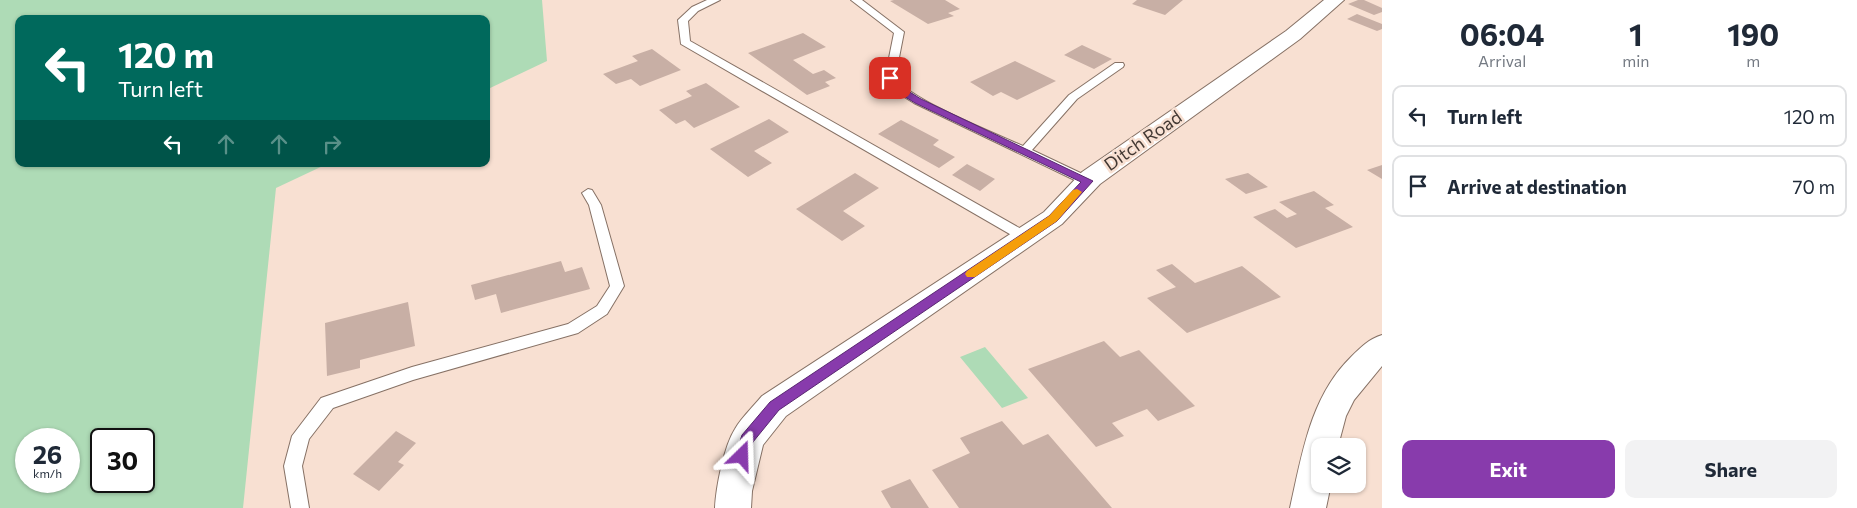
<!DOCTYPE html>
<style>
:root{--surface:#fff;--page:#f2f2f3;--text:#1f2937;--muted:#747a83;--line:#e0e1e3;--accent:#883bac}
body{margin:0;font-family:Commissioner,sans-serif;background:var(--page);color:var(--text);height:100vh;display:flex;flex-direction:column;font-size:19px;white-space:nowrap}
*{box-sizing:border-box;margin:0}
p{font-size:16px;color:var(--muted)}
.icon{flex:none;width:28px;height:28px;fill:none;stroke:currentColor;stroke-width:2;stroke-linecap:round;stroke-linejoin:round}
.map{position:relative;flex:1;overflow:hidden}
.side{display:flex;flex-direction:column;background:var(--surface);width:475px}
.side>*{flex:none}
.guide{position:absolute;left:15px;top:15px;width:475px;height:152px;border-radius:10px;box-shadow:0 1px 4px #0004;background:#00695c;color:#fff;overflow:hidden}
.fabs{position:absolute;left:1311px;top:438px;display:grid;gap:10px}
.fabs a{display:grid;place-items:center;width:55px;height:55px;border-radius:10px;background:var(--surface);box-shadow:0 1px 4px #0004;font-size:25px}
.speed{position:absolute;left:15px;top:428px;display:flex;gap:10px;font-size:25px;font-weight:700;text-align:center}
.speed>*{display:grid;place-content:center;width:65px;height:65px;border-radius:50%;background:var(--surface);box-shadow:0 1px 4px #0004;line-height:1}
.speed small{font-size:12px;font-weight:400}
.speed .limit{border:2px solid #111;border-radius:8px;background:#fff;color:#111}
.pin{position:absolute;display:grid;place-items:center;width:42px;height:42px;color:#fff;margin:-21px;border-radius:10px;box-shadow:0 2px 8px #0006}
.me{position:absolute;width:55px;margin:-28px;rotate:22deg;stroke-linejoin:round;filter:drop-shadow(0 0 4px #0008)}
.turn{display:flex;align-items:center;gap:18px;height:105px;padding:0 20px;font-size:22px}
.turn .icon{width:65px;height:65px;stroke-width:2.5}
.turn b{display:block;font-size:35px;line-height:42px}
.lanes{display:flex;align-items:center;height:48px;padding:0 20px;background:#0003;justify-content:center;gap:25px;direction:ltr}
.lanes .off{opacity:.35}
.eta{display:flex;justify-content:space-evenly;align-items:center;height:85px;text-align:center}
.eta b{font-size:30px;font-weight:700;line-height:35px}
.button{display:flex;gap:10px;margin-top:auto;padding:10px 20px}
.button a{flex:1;height:58px;border-radius:10px;background:var(--accent);color:#fff;font-size:20px;font-weight:700;line-height:58px;text-align:center}
.button a+a{background:var(--page);color:var(--text)}
ul{padding:0;list-style:none}
li{display:flex;align-items:center;gap:15px;height:62px;margin:0 10px 8px;padding:0 10px;border:2px solid var(--line);border-radius:10px}
li div{flex:1}
li b{display:block;font-size:19px}
li em{font-style:normal}
main{display:flex;flex:1;min-height:0}
.map>svg:first-child{display:block}
.green{fill:#aedbb6;fill-rule:evenodd}
.building{fill:#c8afa5}
.lines{fill:none;stroke-linecap:round;stroke-linejoin:round}
.lane-casing{stroke:#867165;stroke-width:2}
.street-casing{stroke:#867165;stroke-width:2}
.lane{fill:#fff;fill-rule:evenodd}
.street{fill:#fff;fill-rule:evenodd}
.route{fill:#883bac;stroke:#582670}
.slow{fill:#f59e0b}
.labels{text-anchor:middle;stroke-width:5;stroke-linejoin:round;paint-order:stroke}
.street-label{font-size:18px;fill:#433934;stroke:#f8e0d2}
</style>
<main>
<div class="map">
<svg width="1382" height="508" viewBox="0 0 1382 508">
<rect width="100%" height="100%" fill="#f8e0d2"/>
<path class="green" d="M 0,0 L 542,0 L 547,61 L 486,90 L 486,19 L 19,19 L 19,164 L 327,164 L 276,188 L 243,508 L 0,508 ZM 26,439 L 69,439 L 69,481 L 26,481 ZM 101,439 L 144,439 L 144,481 L 101,481 Z
M 985,347 L 1028,398 L 1002,408 L 960,357 Z"/>
<path class="building" d="M 894,0 L 945,0 L 960,9 L 948,13 L 954,16 L 928,24 L 890,1 Z
M 1137,0 L 1183,0 L 1165,15 L 1132,4 Z
M 1358,0 L 1364,0 L 1382,8 L 1382,12 L 1374,15 L 1348,4 Z
M 1357,14 L 1382,24 L 1382,29 L 1377,31 L 1347,19 Z
M 803,33 L 826,47 L 793,60 L 813,74 L 824,70 L 836,78 L 825,82 L 830,86 L 807,95 L 748,53 Z
M 1082,45 L 1112,59 L 1094,69 L 1064,55 Z
M 652,49 L 681,70 L 640,86 L 631,79 L 616,84 L 603,74 L 638,61 L 632,56 Z
M 1015,61 L 1056,81 L 1017,100 L 1001,92 L 993,96 L 970,82 Z
M 706,83 L 740,107 L 694,128 L 685,120 L 676,124 L 659,110 L 692,96 L 686,91 Z
M 769,119 L 789,132 L 754,151 L 772,163 L 748,177 L 710,149 Z
M 901,120 L 939,140 L 933,145 L 955,157 L 939,168 L 878,134 Z
M 967,164 L 995,179 L 980,191 L 952,175 Z
M 1382,165 L 1382,179 L 1367,170 Z
M 855,173 L 879,188 L 843,211 L 865,226 L 842,241 L 796,209 Z
M 1248,173 L 1268,187 L 1246,194 L 1225,179 Z
M 1314,191 L 1334,205 L 1325,208 L 1353,227 L 1296,248 L 1253,217 L 1275,209 L 1287,218 L 1297,214 L 1279,202 Z
M 561,261 L 565,272 L 582,267 L 590,289 L 501,313 L 496,294 L 475,300 L 471,285 Z
M 1172,264 L 1195,283 L 1242,266 L 1281,297 L 1187,333 L 1147,298 L 1176,287 L 1156,270 Z
M 408,302 L 415,346 L 360,360 L 360,368 L 327,376 L 325,323 Z
M 1104,341 L 1120,357 L 1139,350 L 1195,406 L 1158,421 L 1147,409 L 1112,423 L 1124,436 L 1096,447 L 1028,369 Z
M 1002,421 L 1023,445 L 1048,434 L 1112,508 L 959,508 L 932,470 L 970,453 L 960,438 Z
M 396,431 L 416,443 L 398,462 L 404,465 L 379,491 L 353,474 Z
M 910,479 L 929,508 L 891,508 L 881,491 Z"/>
<g class="lines">
<defs>
<path id="lane" d="M 707,0 L 720,0 L 698,11 L 688,21 L 690,41 L 1030,234 L 1032,237 L 1030,240 L 1020,240 L 681,44 L 678,20 L 692,7 Z
M 851,0 L 862,0 L 904,32 L 895,78 C 911,100 994,133 1023,146 L 1069,95 L 1115,63 L 1123,63 L 1124,65 L 1123,67 L 1077,99 L 1032,150 L 1091,178 L 1093,181 L 1091,184 L 1083,184 L 914,103 L 893,90 L 885,78 L 894,33 Z
M 588,189 L 592,190 L 601,205 L 624,286 L 607,314 L 578,333 L 413,380 L 333,408 L 309,439 L 302,466 L 309,508 L 291,508 L 284,466 L 292,436 L 321,398 L 412,367 L 568,324 L 597,306 L 610,286 L 589,205 L 582,193 Z"/>
<path id="street" d="M 1324,0 L 1344,0 L 1300,39 L 1100,184 L 1062,224 L 786,416 L 763,445 L 752,491 L 751,508 L 715,508 C 716,487 724,446 735,429 C 742,417 753,407 762,396 L 1044,212 L 1082,172 L 1286,31 Z
M 1382,335 L 1382,366 L 1354,400 L 1346,416 L 1338,446 L 1320,446 L 1320,484 L 1331,484 L 1326,508 L 1290,508 C 1302,455 1310,397 1351,357 C 1361,347 1369,339 1382,335 Z"/>
</defs>
<use href="#lane" class="lane-casing"/>
<use href="#street" class="street-casing"/>
<use href="#lane" class="lane"/>
<use href="#street" class="street"/>
</g>
<path class="route" d="M 890,75 L 893,76 L 900,86 L 921,99 L 1093,181 L 1057,221 L 779,410 L 753,442 L 748,461 L 742,463 L 737,461 L 735,456 L 742,435 L 770,402 L 1049,216 L 1081,182 L 915,103 L 894,90 L 885,78 Z"/>
<path class="slow" d="M 1077,189 L 1082,192 L 1057,221 L 975,277 L 967,277 L 965,274 L 967,271 L 1049,216 L 1073,190 Z"/>
<g class="labels">
<g class="street-label">
<text transform="translate(1143 141) rotate(-35)" y="6">Ditch Road</text>
</g>
</g>
</svg>
<div class="fabs">
<a><svg class="icon" aria-label="layers" viewBox="0 0 24 24"><path d="M12 4l9 5-9 5-9-5zM3 14l9 5 9-5"/></svg></a>
</div>
<div class="speed"><div>26<small>km/h</small></div><div class="limit">30</div></div>
<div class="pin" style="left:890px;top:78px;background:#d93025"><svg class="icon" aria-label="arrive" viewBox="0 0 24 24"><path d="M6 21V4h12l-3 4 3 4H6"/></svg></div>
<svg class="me" style="left:742px;top:456px" viewBox="-20 -20 40 40"><path d="M0-17L14 15 0 8-14 15z" fill="#883bac" stroke="#fff" stroke-width="4"/></svg>
<div class="guide">
<div class="turn"><svg class="icon" aria-label="left" viewBox="0 0 24 24"><path d="M17 20v-9H6M10 6l-5 5 5 5"/></svg><div><b>120 m</b>Turn left</div></div>
<div class="lanes"><svg class="icon" aria-label="left" viewBox="0 0 24 24"><path d="M17 20v-9H6M10 6l-5 5 5 5"/></svg><svg class="icon off" aria-label="ahead" viewBox="0 0 24 24"><path d="M12 20V5M6 11l6-6 6 6"/></svg><svg class="icon off" aria-label="ahead" viewBox="0 0 24 24"><path d="M12 20V5M6 11l6-6 6 6"/></svg><svg class="icon off" aria-label="right" viewBox="0 0 24 24"><path d="M7 20v-9h11M14 6l5 5-5 5"/></svg></div>
</div>
</div>
<section class="side">
<div class="eta">
<div><b>06:04</b><p>Arrival</p></div>
<div><b>1</b><p>min</p></div>
<div><b>190</b><p>m</p></div>
</div>
<ul>
<li><svg class="icon" aria-label="left" viewBox="0 0 24 24"><path d="M17 20v-9H6M10 6l-5 5 5 5"/></svg><div><b>Turn left</b></div><em>120 m</em></li>
<li><svg class="icon" aria-label="arrive" viewBox="0 0 24 24"><path d="M6 21V4h12l-3 4 3 4H6"/></svg><div><b>Arrive at destination</b></div><em>70 m</em></li>
</ul>
<div class="button"><a>Exit</a><a>Share</a></div>
</section>
</main>
